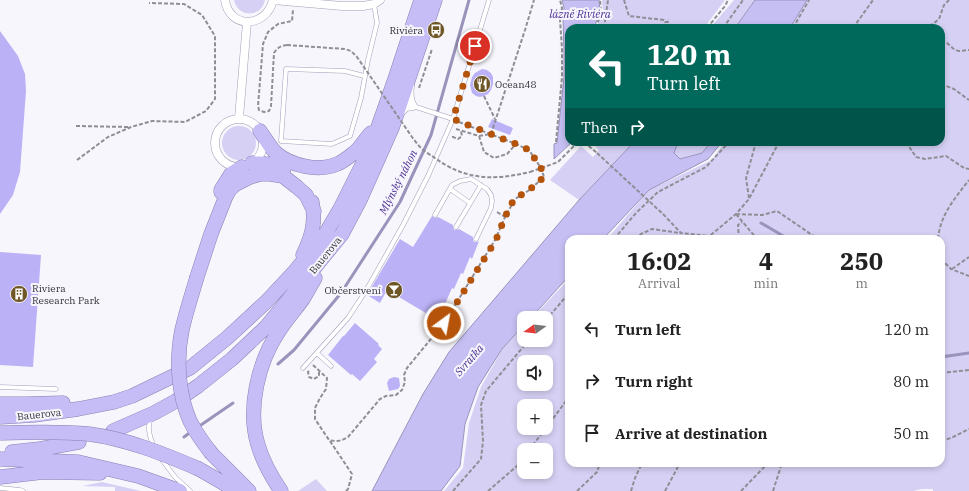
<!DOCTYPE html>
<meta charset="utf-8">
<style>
:root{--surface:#fff;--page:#f6f6f6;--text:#222;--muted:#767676}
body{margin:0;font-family:"IBM Plex Serif",serif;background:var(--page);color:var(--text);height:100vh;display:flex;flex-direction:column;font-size:15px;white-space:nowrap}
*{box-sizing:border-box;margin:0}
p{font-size:13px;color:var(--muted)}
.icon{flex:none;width:22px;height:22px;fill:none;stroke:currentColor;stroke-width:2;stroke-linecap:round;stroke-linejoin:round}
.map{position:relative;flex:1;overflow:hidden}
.details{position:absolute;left:565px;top:235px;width:380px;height:232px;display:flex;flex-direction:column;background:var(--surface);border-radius:12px;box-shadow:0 2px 6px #0003}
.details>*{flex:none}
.top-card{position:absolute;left:565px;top:24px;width:380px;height:122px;border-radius:12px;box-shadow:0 2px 6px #0003;background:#00695c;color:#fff;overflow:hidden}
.needle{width:26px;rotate:255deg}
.buttons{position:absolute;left:517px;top:311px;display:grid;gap:8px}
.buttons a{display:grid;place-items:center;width:36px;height:36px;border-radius:8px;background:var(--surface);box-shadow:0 2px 6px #0003;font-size:20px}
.pin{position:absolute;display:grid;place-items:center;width:34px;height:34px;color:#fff;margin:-17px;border:2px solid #fff;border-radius:50%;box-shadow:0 1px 4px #0007}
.me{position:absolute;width:44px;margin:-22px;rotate:32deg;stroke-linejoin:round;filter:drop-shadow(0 0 3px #0008)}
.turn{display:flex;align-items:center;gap:14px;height:84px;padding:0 16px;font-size:18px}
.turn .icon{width:52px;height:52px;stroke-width:2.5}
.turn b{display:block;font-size:28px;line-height:34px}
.then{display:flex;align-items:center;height:38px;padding:0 16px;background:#0003;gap:8px;font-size:15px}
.eta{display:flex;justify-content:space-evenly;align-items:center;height:68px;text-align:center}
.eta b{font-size:24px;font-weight:700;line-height:28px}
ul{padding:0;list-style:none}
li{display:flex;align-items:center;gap:12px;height:52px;padding:0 16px}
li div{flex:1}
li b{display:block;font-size:15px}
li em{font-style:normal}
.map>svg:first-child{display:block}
.green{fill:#d6d1f4;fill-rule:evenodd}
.water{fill:#c6bff3;stroke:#9a94bc}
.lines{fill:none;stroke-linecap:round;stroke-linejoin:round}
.stream{stroke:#9a94bc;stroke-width:3}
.building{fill:#bbb1f6}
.service-casing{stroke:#a19eb7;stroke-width:5}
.minor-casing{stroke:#a19eb7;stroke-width:9}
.trunk-casing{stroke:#8981b3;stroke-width:15}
.path{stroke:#8f8e96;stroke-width:2;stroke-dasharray:4 2;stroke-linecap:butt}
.service{stroke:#fff;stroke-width:4}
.minor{stroke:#fff;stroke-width:8}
.trunk{stroke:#c6bcf6;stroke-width:14}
.trunk-bridge-casing{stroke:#8981b3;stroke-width:15;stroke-linecap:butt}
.path-bridge{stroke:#8f8e96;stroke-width:2;stroke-dasharray:4 2;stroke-linecap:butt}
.trunk-bridge{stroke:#c6bcf6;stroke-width:14}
.route{stroke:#b45309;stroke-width:7;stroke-dasharray:0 12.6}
.labels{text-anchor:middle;stroke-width:4;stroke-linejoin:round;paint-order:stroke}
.poi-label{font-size:10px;fill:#32303b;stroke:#f7f6fc;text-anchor:end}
.street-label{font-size:10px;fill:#32303b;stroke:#f7f6fc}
.water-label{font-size:11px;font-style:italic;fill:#4d3294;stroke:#f7f6fc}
</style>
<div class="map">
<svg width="969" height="491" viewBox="0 0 969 491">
<rect width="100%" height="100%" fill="#f7f6fc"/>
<path class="green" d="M 234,0 L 265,0 C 261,18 238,18 234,0 Z
M 602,0 L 725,0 L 704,28 L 597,28 L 599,20 L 603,13 Z
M 734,0 L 755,0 L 735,28 L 710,28 Z
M 807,0 L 969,0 L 969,491 L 933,491 L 933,489 L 922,489 L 913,491 L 444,491 L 463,468 L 469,423 L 481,387 L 503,348 L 524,326 L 524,340 L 546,340 L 546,318 L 532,318 L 569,279 L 569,463 L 941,463 L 941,239 L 607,239 L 649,190 L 712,160 L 725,142 L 941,142 L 941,28 L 790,28 ZM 524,362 L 546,362 L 546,384 L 524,384 ZM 524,406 L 546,406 L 546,428 L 524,428 ZM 524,450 L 546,450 L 546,472 L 524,472 Z
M222 143a17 17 0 1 1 34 0a17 17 0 1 1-34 0Z
M 591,142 L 634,142 L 579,200 L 550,180 L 581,146 L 593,157 L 599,150 Z
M 678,142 L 711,142 L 702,153 L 679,159 L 673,153 Z
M 316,479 L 327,491 L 298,491 Z
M 102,482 L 141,491 L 115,491 L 115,487 L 82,486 Z"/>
<path class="water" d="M 562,0 L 599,0 L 600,12 L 594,28 L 569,28 L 569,142 L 572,142 L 554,159 L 554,144 L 557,143 L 564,77 L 564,49 L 563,20 L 564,8 Z
M 755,0 L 807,0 L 790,28 L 735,28 Z
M 634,142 L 678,142 L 674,153 L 680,159 L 702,153 L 711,142 L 722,142 L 708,159 L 649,190 L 603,239 L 569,239 L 569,276 L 531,318 L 524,318 L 524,325 L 502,349 L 478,387 L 465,424 L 460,466 L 441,491 L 372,491 L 423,394 L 449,352 L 579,200 Z"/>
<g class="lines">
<path class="stream" d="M 761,223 L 785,237 L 785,239
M 941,357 L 969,353
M 278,364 L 294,350 L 341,293 L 400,202 L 431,135 L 469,0
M 198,427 L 233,403
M 184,437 L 192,431"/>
</g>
<path class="building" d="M 0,31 L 18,56 L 25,74 L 26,91 L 20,172 L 13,195 L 0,214 Z
M 482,69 L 487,70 L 491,73 L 493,77 L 493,84 L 491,90 L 488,94 L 484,96 L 480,97 L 476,96 L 472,93 L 470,85 L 472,77 L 475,73 Z
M 492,119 L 513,128 L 510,135 L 488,127 Z
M 432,216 L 435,218 L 438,217 L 453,225 L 453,227 L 454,230 L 456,230 L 459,229 L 473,237 L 473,240 L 474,242 L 477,242 L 479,241 L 472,259 L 470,257 L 463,274 L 461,273 L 454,289 L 452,288 L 445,304 L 443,303 L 436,319 L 387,290 L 380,303 L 367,295 L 400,239 L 413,247 Z
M 0,252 L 41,255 L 33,367 L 0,365 Z
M 355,323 L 379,344 L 378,345 L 382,349 L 374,359 L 377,362 L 360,381 L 352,374 L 351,375 L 328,355 L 343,336 L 344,336 Z
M 394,377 L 399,378 L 400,386 L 398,389 L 389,391 L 387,383 L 389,379 Z"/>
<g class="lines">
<defs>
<path id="service" d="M 364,76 L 345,71 L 286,69 L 281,141 L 332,144 L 350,136 L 361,98 L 368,60 L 377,23 L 374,4
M 413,106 L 453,119
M 450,189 L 470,203
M 435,215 L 452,185 L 460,181 L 471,179 L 487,189 L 491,195 L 492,201 L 491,208 L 476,239
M 456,227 L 481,185
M 317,353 L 331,366
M 303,368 L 348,318 L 367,289 L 403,225 L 428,176 L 453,119 L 489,0
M 0,387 L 56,389
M 151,418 C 147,426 149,434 152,442
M 160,457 L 175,477 L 190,491
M 0,488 L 20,490 L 23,491"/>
<path id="minor" d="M 225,0 C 229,29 266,29 273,0
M 273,0 L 342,6 L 363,6 L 374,4 L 380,0
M 400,113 L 406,107 L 413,106 C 409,100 409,94 410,86
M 239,118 L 247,22
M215 143a24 24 0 1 1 48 0a24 24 0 1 1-48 0Z"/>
<path id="trunk" d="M 260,131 C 265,138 270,147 276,153 C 291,166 319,172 337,164 C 343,162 350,156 355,152 C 361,147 365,139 371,133
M 252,163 C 262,164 275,163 284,168
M 221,192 L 221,190 L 231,174 L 242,167
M 303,255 C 312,236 316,222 312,202
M 197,277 L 211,234 L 226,196 L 230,189 L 236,184 L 250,177 L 260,174 L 270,174 L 283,176 L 297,187 L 306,195 L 314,211
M 0,404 L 26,404 L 63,403
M 0,417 L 34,415 L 78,409 L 114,402 L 132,396 L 190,368 L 227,338 L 266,302 L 295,271 L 324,236 L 340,209 L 371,147 L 395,79 L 421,0
M 113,431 L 154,413 L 176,401 L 198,386 L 232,359 L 266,327 L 342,234 L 360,200 L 392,128 L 435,0
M 12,452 L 40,449 L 79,442
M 212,454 L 249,491
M 0,459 L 78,462 L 138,476 L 180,491
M 199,469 L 237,491
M 0,477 L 43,472 L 100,473
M 281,491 C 271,476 263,462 258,445 C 247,409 258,362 279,331 C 286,320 295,310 303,299 C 307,292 311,285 315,278"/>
</defs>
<use href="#service" class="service-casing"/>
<use href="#minor" class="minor-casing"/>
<use href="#trunk" class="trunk-casing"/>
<path class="path" d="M 624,0 L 629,16 L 664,20 L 665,22 L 668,22 L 668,19
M 596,28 L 601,12 L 600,0
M 604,28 L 608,0
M 707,28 L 725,6 L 728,0
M 723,28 L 743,0
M 793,28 L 809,0
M 853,28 L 873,0
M 918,28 L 929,27 L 939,19 L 944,5 L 949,0
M 941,41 C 949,41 951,50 959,51 C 962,51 966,50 969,50
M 287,45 C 280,46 277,48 274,53 L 271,106 L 269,111 L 264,112 L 259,110 L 258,106 L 263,44 L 268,32 L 278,24 L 292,21 L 293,10
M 941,81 L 944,85
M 941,84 L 954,89 L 969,100
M 419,88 L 432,49
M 484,96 L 495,119
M 76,126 L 130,127
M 456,129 L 479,136 L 484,152 L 494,158 L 507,154 L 516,144
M 453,136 L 453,137 L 458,139 L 462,136 L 461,131
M 479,136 L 491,134 L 525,30 L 534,0
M 556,142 L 562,77 L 562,49 L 560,20 L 562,8 L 560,0
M 584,142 L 597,153
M 847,142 L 861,143 L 862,142
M 906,142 L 916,157 L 925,159 L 946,156 L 964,168 L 969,169
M 77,160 L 108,137 L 131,127 L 152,121 L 185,122 L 206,111 L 215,99 L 215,36 L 202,15 L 184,4 L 149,3
M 530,172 L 558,162 L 578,142
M 749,198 L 746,178 L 756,142
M 497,212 L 505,217
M 663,214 L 681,233 L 709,236
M 736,214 L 762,215 L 777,211 L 818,239
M 736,214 L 757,239
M 614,239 L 636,213 L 658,192 L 706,167 L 729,142
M 635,239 L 641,234 L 652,229 L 680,233
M 706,239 L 736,214 L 749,199 L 779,142
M 739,239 L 738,225 L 742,222
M 938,239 C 940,215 955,198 969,180
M 941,259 L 951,269 L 969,276
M 952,269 L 969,257
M 546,320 L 569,293
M 313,365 L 327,378 L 326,389 L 320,398 L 315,408 L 315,419 L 329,440 C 337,442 341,441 348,437 L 380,399 L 386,396 L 396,395 L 402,390 L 405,382 L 404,375 L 407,368 L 444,323 L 495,240 L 505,217 L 515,199 L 528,191 L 544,177 L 541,168 L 529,150 L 516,144 L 459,122
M 309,371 L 308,372 L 309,377 L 314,379 L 319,376 L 319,372
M 941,373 L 969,370
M 546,428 L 569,397
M 330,441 L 352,474 L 348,489 L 346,491
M 941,441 L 951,438 L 969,429
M 529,450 L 546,428
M 453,491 L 481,459 L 483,441 L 481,405 L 486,391 L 529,340
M 488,491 L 517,466 L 524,457
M 577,491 L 597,472 L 600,463
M 631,491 L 635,478 L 642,463
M 665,491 L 680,463
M 741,491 L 768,463
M 773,491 L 782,463"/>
<use href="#service" class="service"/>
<use href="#minor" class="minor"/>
<use href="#trunk" class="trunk"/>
<defs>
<path id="trunk-bridge" d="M 197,277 C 192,294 186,312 182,330 C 176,359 178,394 190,421 C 196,433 204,444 212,454
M 0,433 C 30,432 59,431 89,434 C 127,439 164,454 199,469"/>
</defs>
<use href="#trunk-bridge" class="trunk-bridge-casing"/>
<path class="path-bridge" d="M 287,45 L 345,49 L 351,51 L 357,57 L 412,137 C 415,141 418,145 422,149 C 425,152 429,154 432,156 C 464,180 492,181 530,172
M 597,153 L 663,214"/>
<use href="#trunk-bridge" class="trunk-bridge"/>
</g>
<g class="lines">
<path class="route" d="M 444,323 L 496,240 L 505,217 L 514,199 L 528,191 L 544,177 L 541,168 L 529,150 L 516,144 L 453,119 L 475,46"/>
</g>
<defs>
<symbol id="bus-disc" viewBox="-11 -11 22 22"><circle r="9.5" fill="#6f5627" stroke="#f7f6fc"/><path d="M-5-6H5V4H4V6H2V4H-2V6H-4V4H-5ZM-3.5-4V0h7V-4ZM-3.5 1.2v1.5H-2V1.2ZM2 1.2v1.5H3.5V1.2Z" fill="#fff"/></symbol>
<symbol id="restaurant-disc" viewBox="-11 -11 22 22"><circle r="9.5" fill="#6f5627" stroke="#f7f6fc"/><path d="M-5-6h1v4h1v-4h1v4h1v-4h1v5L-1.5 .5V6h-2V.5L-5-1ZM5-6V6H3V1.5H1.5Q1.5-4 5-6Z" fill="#fff"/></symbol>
<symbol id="bar-disc" viewBox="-11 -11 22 22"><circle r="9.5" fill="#6f5627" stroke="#f7f6fc"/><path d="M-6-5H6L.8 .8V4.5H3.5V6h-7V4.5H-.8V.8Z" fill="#fff"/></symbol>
<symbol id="building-disc" viewBox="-11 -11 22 22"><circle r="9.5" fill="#6f5627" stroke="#f7f6fc"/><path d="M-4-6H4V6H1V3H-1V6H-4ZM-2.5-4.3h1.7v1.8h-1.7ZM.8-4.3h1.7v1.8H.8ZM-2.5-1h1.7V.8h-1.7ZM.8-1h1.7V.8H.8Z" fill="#fff"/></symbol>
</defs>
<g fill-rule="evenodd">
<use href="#bus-disc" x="426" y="20" width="20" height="20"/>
<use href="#restaurant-disc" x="472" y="74" width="20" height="20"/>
<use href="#bar-disc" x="384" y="280" width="20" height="20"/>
<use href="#building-disc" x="9" y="284" width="20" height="20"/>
</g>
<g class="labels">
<g class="poi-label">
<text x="423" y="34">Riviéra</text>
<text x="495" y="88" text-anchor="start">Ocean48</text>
<text x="32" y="292" text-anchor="start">Riviera<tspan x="32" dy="12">Research Park</tspan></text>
<text x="381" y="294">Občerstvení</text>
</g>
<g class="street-label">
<text transform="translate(325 255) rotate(-51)" y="4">Bauerova</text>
<text transform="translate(39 414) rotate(-6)" y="4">Bauerova</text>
</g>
<g class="water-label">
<text x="580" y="18">lázně Riviéra</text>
<text transform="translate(398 182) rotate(-63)" y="4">Mlýnský náhon</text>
<text transform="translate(469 360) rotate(-49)" y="4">Svratka</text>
</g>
</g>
</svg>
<div class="buttons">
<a><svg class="needle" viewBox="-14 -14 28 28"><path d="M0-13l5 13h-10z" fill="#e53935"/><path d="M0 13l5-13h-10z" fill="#767676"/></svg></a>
<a><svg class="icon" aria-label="sound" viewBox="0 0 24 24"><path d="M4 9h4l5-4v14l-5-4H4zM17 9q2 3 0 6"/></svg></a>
<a>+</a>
<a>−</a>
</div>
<div class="pin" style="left:475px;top:46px;background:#d93025"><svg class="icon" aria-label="arrive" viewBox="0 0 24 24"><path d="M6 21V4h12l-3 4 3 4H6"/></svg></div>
<svg class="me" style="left:444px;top:323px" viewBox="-20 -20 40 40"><circle r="17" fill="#b45309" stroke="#fff" stroke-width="3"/><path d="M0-11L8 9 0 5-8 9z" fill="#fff"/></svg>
<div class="top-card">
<div class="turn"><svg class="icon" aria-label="left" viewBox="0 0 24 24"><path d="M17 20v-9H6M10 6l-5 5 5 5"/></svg><div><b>120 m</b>Turn left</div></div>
<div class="then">Then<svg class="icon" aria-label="right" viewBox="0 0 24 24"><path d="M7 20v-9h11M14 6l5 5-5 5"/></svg></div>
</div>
<section class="details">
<div class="eta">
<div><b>16:02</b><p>Arrival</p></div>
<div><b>4</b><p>min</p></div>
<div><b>250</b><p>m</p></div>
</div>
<ul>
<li><svg class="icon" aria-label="left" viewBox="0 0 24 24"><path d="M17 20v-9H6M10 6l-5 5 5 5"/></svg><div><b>Turn left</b></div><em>120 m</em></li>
<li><svg class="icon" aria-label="right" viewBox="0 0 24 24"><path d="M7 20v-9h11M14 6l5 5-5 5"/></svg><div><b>Turn right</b></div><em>80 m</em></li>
<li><svg class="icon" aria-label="arrive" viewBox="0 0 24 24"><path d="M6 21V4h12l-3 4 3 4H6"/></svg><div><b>Arrive at destination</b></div><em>50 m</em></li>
</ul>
</section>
</div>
